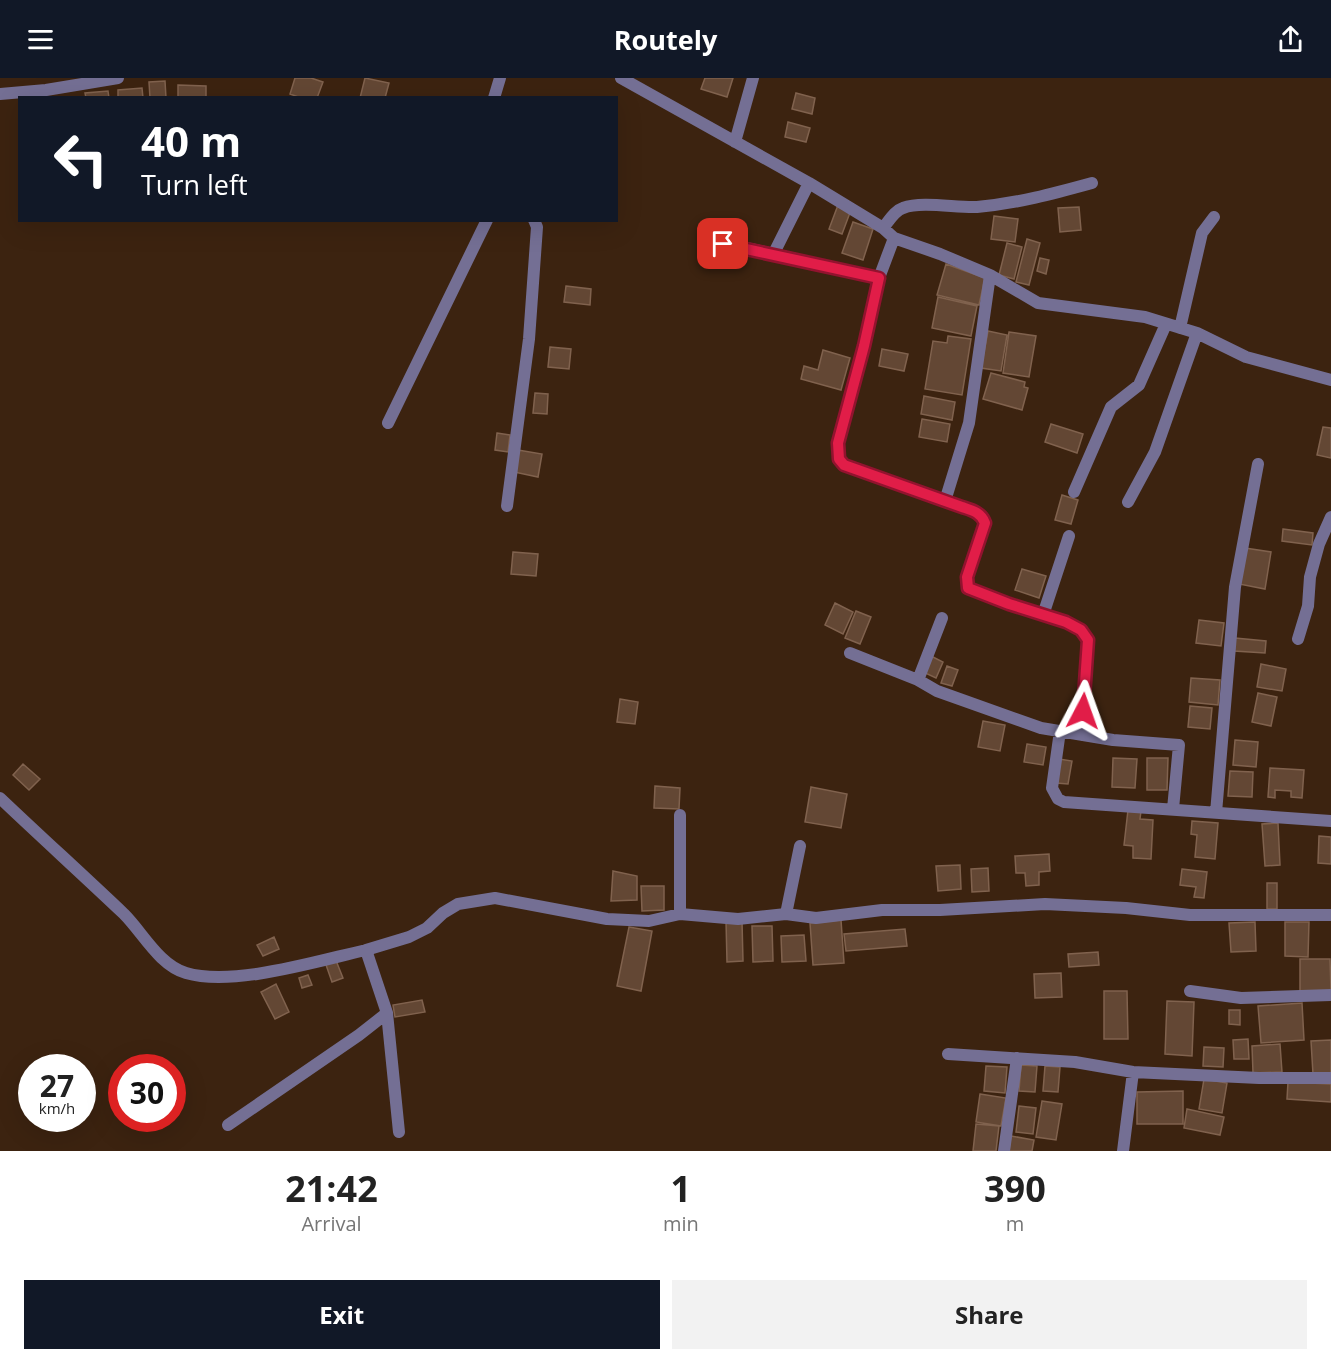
<!DOCTYPE html>
<style>
:root{--surface:#fff;--page:#f2f2f2;--text:#222;--muted:#767676;--accent:#111827}
body{margin:0;font-family:"Open Sans",sans-serif;background:var(--page);color:var(--text);height:100vh;display:flex;flex-direction:column;font-size:22px;white-space:nowrap}
*{box-sizing:border-box;margin:0}
p{font-size:20px;color:var(--muted)}
.icon{flex:none;width:33px;height:33px;fill:none;stroke:currentColor;stroke-width:2;stroke-linecap:round;stroke-linejoin:round}
.map{position:relative;height:1073px;overflow:hidden}
.sheet{display:flex;flex-direction:column;background:var(--surface);flex:1}
.sheet>*{flex:none}
.banner{position:absolute;left:18px;top:18px;width:600px;height:126px;border-radius:0px;box-shadow:0 6px 24px #0002;background:#111827;color:#fff;overflow:hidden}
.speed{position:absolute;left:18px;top:976px;display:flex;gap:12px;font-size:30px;font-weight:700;text-align:center}
.speed>*{display:grid;place-content:center;width:78px;height:78px;border-radius:50%;background:var(--surface);box-shadow:0 6px 24px #0002;line-height:1}
.speed small{font-size:15px;font-weight:400}
.speed .limit{border:9px solid #d22;background:#fff;color:#111}
.pin{position:absolute;display:grid;place-items:center;width:51px;height:51px;color:#fff;margin:-26px;border-radius:12px;box-shadow:0 3px 9px #0006}
.me{position:absolute;width:66px;margin:-33px;rotate:4deg;stroke-linejoin:round;filter:drop-shadow(0 0 4px #0008)}
.turn{display:flex;align-items:center;gap:21px;height:126px;padding:0 24px;font-size:27px}
.turn .icon{width:78px;height:78px;stroke-width:2.5}
.turn b{display:block;font-size:42px;line-height:51px}
.eta{display:flex;justify-content:space-evenly;align-items:center;height:102px;text-align:center}
.eta b{font-size:36px;font-weight:700;line-height:42px}
.action{display:flex;gap:12px;margin-top:auto;padding:12px 24px}
.action a{flex:1;height:69px;border-radius:0px;background:var(--accent);color:#fff;font-size:24px;font-weight:700;line-height:69px;text-align:center}
.action a+a{background:var(--page);color:var(--text)}
header{display:flex;justify-content:space-between;align-items:center;height:78px;padding:0 24px;background:var(--accent);color:#fff;font-size:27px;font-weight:700}
.map>svg:first-child{display:block}
.building{fill:#634734;stroke:#80624e;stroke-width:1.5}
.lines{fill:none;stroke-linecap:round;stroke-linejoin:round}
.minor{stroke:#746f94;stroke-width:12}
.route-casing{stroke:#92132f;stroke-width:15}
.route{stroke:#e11d48;stroke-width:10}
</style>
<header><svg class="icon" aria-label="menu" viewBox="0 0 24 24"><path d="M4 6h16M4 12h16M4 18h16"/></svg>Routely<svg class="icon" aria-label="share" viewBox="0 0 24 24"><path d="M12 15V3M7 8l5-5 5 5M5 13v7h14v-7"/></svg></header>
<div class="map">
<svg width="1331" height="1073" viewBox="0 0 1331 1073">
<rect width="100%" height="100%" fill="#3c2310"/>
<path class="building" d="M 295,0 L 311,0 L 323,4 L 317,20 L 301,20 L 290,16 Z
M 365,0 L 389,5 L 385,20 L 360,20 Z
M 705,0 L 733,0 L 727,19 L 701,11 Z
M 165,3 L 166,20 L 150,20 L 149,4 Z
M 178,7 L 206,8 L 206,20 L 178,20 Z
M 142,10 L 143,20 L 118,20 L 118,12 Z
M 108,13 L 109,20 L 86,20 L 85,15 Z
M 796,15 L 815,20 L 812,36 L 792,31 Z
M 788,44 L 810,50 L 806,64 L 785,59 Z
M 838,127 L 851,132 L 842,156 L 829,151 Z
M 1079,129 L 1081,152 L 1060,154 L 1058,130 Z
M 994,138 L 1018,141 L 1015,164 L 991,161 Z
M 853,144 L 873,151 L 863,182 L 842,175 Z
M 1027,161 L 1040,165 L 1029,207 L 1016,204 Z
M 1007,165 L 1022,169 L 1014,201 L 999,197 Z
M 1040,180 L 1049,182 L 1046,196 L 1037,193 Z
M 946,186 L 985,200 L 979,227 L 937,217 Z
M 566,208 L 591,211 L 590,227 L 564,224 Z
M 938,219 L 977,228 L 971,258 L 932,250 Z
M 988,253 L 1007,257 L 1001,293 L 981,290 Z
M 1009,254 L 1036,258 L 1029,299 L 1003,295 Z
M 948,258 L 971,261 L 962,317 L 925,311 L 933,263 L 947,265 Z
M 550,269 L 571,271 L 569,291 L 548,289 Z
M 882,271 L 908,276 L 904,293 L 879,288 Z
M 823,272 L 850,280 L 841,312 L 801,301 L 804,288 L 818,292 Z
M 991,295 L 1025,304 L 1024,309 L 1028,310 L 1022,332 L 983,321 Z
M 535,315 L 548,316 L 547,336 L 533,335 Z
M 924,318 L 955,324 L 952,342 L 921,336 Z
M 922,341 L 950,346 L 947,364 L 919,359 Z
M 1051,346 L 1083,356 L 1077,375 L 1045,364 Z
M 1323,349 L 1331,350 L 1331,380 L 1317,377 Z
M 497,355 L 510,357 L 508,374 L 495,372 Z
M 518,372 L 542,376 L 538,399 L 514,394 Z
M 1062,417 L 1078,422 L 1071,446 L 1055,442 Z
M 1283,451 L 1313,455 L 1312,467 L 1282,463 Z
M 1245,470 L 1271,474 L 1265,511 L 1239,506 Z
M 513,474 L 538,476 L 536,498 L 511,496 Z
M 1022,491 L 1046,498 L 1039,520 L 1015,512 Z
M 835,525 L 853,534 L 843,556 L 825,547 Z
M 856,533 L 871,539 L 860,566 L 845,560 Z
M 1199,542 L 1224,545 L 1221,568 L 1196,565 Z
M 1235,560 L 1266,563 L 1265,575 L 1234,573 Z
M 931,578 L 943,584 L 936,600 L 923,594 Z
M 1261,586 L 1286,591 L 1282,613 L 1257,609 Z
M 947,588 L 958,592 L 952,608 L 941,605 Z
M 1191,600 L 1220,602 L 1218,627 L 1189,624 Z
M 1258,615 L 1277,619 L 1271,648 L 1252,644 Z
M 620,621 L 638,624 L 635,646 L 617,644 Z
M 1190,628 L 1212,630 L 1210,651 L 1188,649 Z
M 983,643 L 1005,647 L 1000,673 L 978,669 Z
M 1235,662 L 1258,664 L 1256,689 L 1233,687 Z
M 1027,666 L 1046,669 L 1043,687 L 1024,684 Z
M 1113,680 L 1137,681 L 1135,710 L 1112,709 Z
M 1147,680 L 1168,680 L 1167,712 L 1147,712 Z
M 1059,681 L 1072,683 L 1068,706 L 1056,705 Z
M 23,686 L 40,701 L 29,712 L 13,697 Z
M 1270,690 L 1304,692 L 1302,720 L 1291,719 L 1291,713 L 1275,712 L 1275,720 L 1268,719 Z
M 1230,693 L 1253,694 L 1252,719 L 1228,718 Z
M 655,708 L 680,710 L 679,731 L 654,730 Z
M 811,709 L 847,716 L 841,750 L 805,744 Z
M 1128,732 L 1141,733 L 1140,741 L 1153,742 L 1151,781 L 1133,780 L 1133,768 L 1124,767 Z
M 1192,743 L 1218,745 L 1215,781 L 1195,779 L 1197,757 L 1191,756 Z
M 1278,745 L 1280,787 L 1265,788 L 1262,746 Z
M 1319,758 L 1331,759 L 1331,786 L 1318,785 Z
M 1049,776 L 1050,793 L 1039,794 L 1039,807 L 1026,808 L 1025,795 L 1016,795 L 1015,778 Z
M 960,787 L 961,811 L 938,813 L 936,788 Z
M 988,790 L 989,813 L 972,814 L 971,791 Z
M 1182,791 L 1207,794 L 1204,820 L 1194,819 L 1196,809 L 1180,807 Z
M 613,793 L 637,798 L 637,822 L 611,823 Z
M 1267,805 L 1277,805 L 1277,831 L 1267,831 Z
M 641,808 L 664,808 L 664,832 L 642,833 Z
M 841,842 L 844,885 L 813,887 L 810,845 Z
M 726,843 L 742,843 L 743,883 L 727,884 Z
M 1255,844 L 1256,873 L 1231,874 L 1229,845 Z
M 1285,844 L 1309,844 L 1308,879 L 1285,878 Z
M 752,848 L 772,848 L 773,883 L 753,884 Z
M 629,849 L 652,853 L 641,913 L 617,908 Z
M 905,851 L 907,868 L 846,873 L 844,856 Z
M 804,857 L 806,883 L 782,884 L 781,858 Z
M 274,859 L 279,871 L 263,878 L 257,867 Z
M 1098,874 L 1099,887 L 1069,889 L 1068,876 Z
M 335,880 L 343,900 L 332,904 L 325,884 Z
M 1300,881 L 1330,881 L 1331,913 L 1300,914 Z
M 1061,895 L 1062,919 L 1035,920 L 1034,896 Z
M 308,897 L 312,907 L 302,910 L 299,900 Z
M 276,906 L 289,934 L 275,941 L 261,914 Z
M 1104,913 L 1127,913 L 1128,961 L 1104,961 Z
M 422,922 L 425,934 L 395,939 L 393,927 Z
M 1167,923 L 1194,924 L 1192,978 L 1165,976 Z
M 1302,925 L 1304,962 L 1261,965 L 1258,928 Z
M 1229,932 L 1240,932 L 1240,947 L 1229,946 Z
M 1248,961 L 1249,981 L 1234,981 L 1233,962 Z
M 1331,962 L 1331,995 L 1313,996 L 1311,963 Z
M 1280,966 L 1282,994 L 1253,995 L 1252,968 Z
M 1204,969 L 1224,970 L 1223,989 L 1203,988 Z
M 1021,987 L 1037,988 L 1035,1014 L 1019,1013 Z
M 986,988 L 1007,989 L 1005,1015 L 984,1013 Z
M 1045,988 L 1060,989 L 1058,1014 L 1043,1013 Z
M 1204,1001 L 1227,1005 L 1222,1035 L 1199,1031 Z
M 1288,1004 L 1331,1006 L 1331,1024 L 1287,1021 Z
M 1183,1013 L 1183,1046 L 1137,1046 L 1137,1014 Z
M 980,1016 L 1006,1020 L 1001,1048 L 976,1044 Z
M 1042,1023 L 1062,1026 L 1056,1062 L 1036,1059 Z
M 1019,1028 L 1036,1030 L 1033,1056 L 1016,1054 Z
M 1187,1031 L 1224,1039 L 1220,1057 L 1184,1050 Z
M 976,1046 L 999,1048 L 996,1073 L 973,1073 Z
M 1011,1058 L 1034,1062 L 1032,1073 L 1009,1073 Z"/>
<g class="lines">
<path class="minor" d="M 621,0 L 809,105 L 883,150 L 894,160 L 940,176 L 990,197 L 1038,225 L 1145,239 L 1197,255 L 1246,279 L 1331,302
M 0,16 L 46,12 L 118,0
M 494,20 L 500,0
M 735,64 L 753,0
M 883,150 C 889,143 894,133 903,130 C 922,123 956,130 977,129 C 1019,125 1052,116 1092,105
M 703,160 L 879,200
M 894,160 L 879,200 L 864,268 L 838,365 L 839,381 L 844,387 L 978,435 L 983,439 L 985,445 L 967,499 L 968,510 L 1009,526 L 1066,544 L 1081,552 L 1088,562 L 1082,657
M 773,177 L 809,105
M 1180,250 L 1202,155 L 1214,139
M 388,345 L 487,142
M 1074,414 L 1111,329 L 1139,307 L 1166,246
M 945,423 L 969,345 L 990,197
M 1128,424 L 1155,374 L 1197,255
M 507,428 L 529,261 L 537,149 L 534,142
M 1043,537 L 1069,458
M 1298,561 L 1308,528 L 1310,499 L 1319,466 L 1331,439
M 850,575 L 918,602 L 937,613 L 1041,650 L 1113,662 L 1179,667 L 1173,731
M 918,602 L 942,540
M 1060,653 L 1052,710 L 1058,721 L 1064,724 L 1331,743
M 0,720 C 41,759 83,797 124,836 C 143,855 159,887 186,895 C 233,909 317,883 366,872
M 1216,735 L 1235,509 L 1258,386
M 680,836 L 680,737
M 786,836 L 800,768
M 1190,913 L 1241,920 L 1331,917
M 387,935 L 399,1054
M 948,976 L 1075,984 L 1133,994 L 1259,1000 L 1331,1000
M 228,1047 L 359,957 L 387,935 L 366,872 L 409,859 L 427,850 L 443,835 L 458,826 L 495,820 L 607,841 L 649,843 L 680,836 L 738,841 L 786,836 L 816,840 L 882,832 L 940,832 L 1045,826 L 1126,830 L 1190,837 L 1331,837
M 1004,1073 L 1017,980
M 1123,1073 L 1133,994"/>
</g>
<g class="lines">
<defs>
<path id="route" d="M 723,166 L 879,200 L 864,268 L 838,365 L 839,381 L 844,387 L 962,429 C 971,432 981,434 985,445 L 967,499 L 968,510 L 1009,526 L 1066,544 L 1081,552 L 1088,562 L 1083,633"/>
</defs>
<use href="#route" class="route-casing"/>
<use href="#route" class="route"/>
</g>
</svg>
<div class="speed"><div>27<small>km/h</small></div><div class="limit">30</div></div>
<div class="pin" style="left:723px;top:166px;background:#d93025"><svg class="icon" aria-label="arrive" viewBox="0 0 24 24"><path d="M6 21V4h12l-3 4 3 4H6"/></svg></div>
<svg class="me" style="left:1083px;top:633px" viewBox="-20 -20 40 40"><path d="M0-17L14 15 0 8-14 15z" fill="#e11d48" stroke="#fff" stroke-width="4"/></svg>
<div class="banner">
<div class="turn"><svg class="icon" aria-label="left" viewBox="0 0 24 24"><path d="M17 20v-9H6M10 6l-5 5 5 5"/></svg><div><b>40 m</b>Turn left</div></div>
</div>
</div>
<section class="sheet">
<div class="eta">
<div><b>21:42</b><p>Arrival</p></div>
<div><b>1</b><p>min</p></div>
<div><b>390</b><p>m</p></div>
</div>
<div class="action"><a>Exit</a><a>Share</a></div>
</section>
